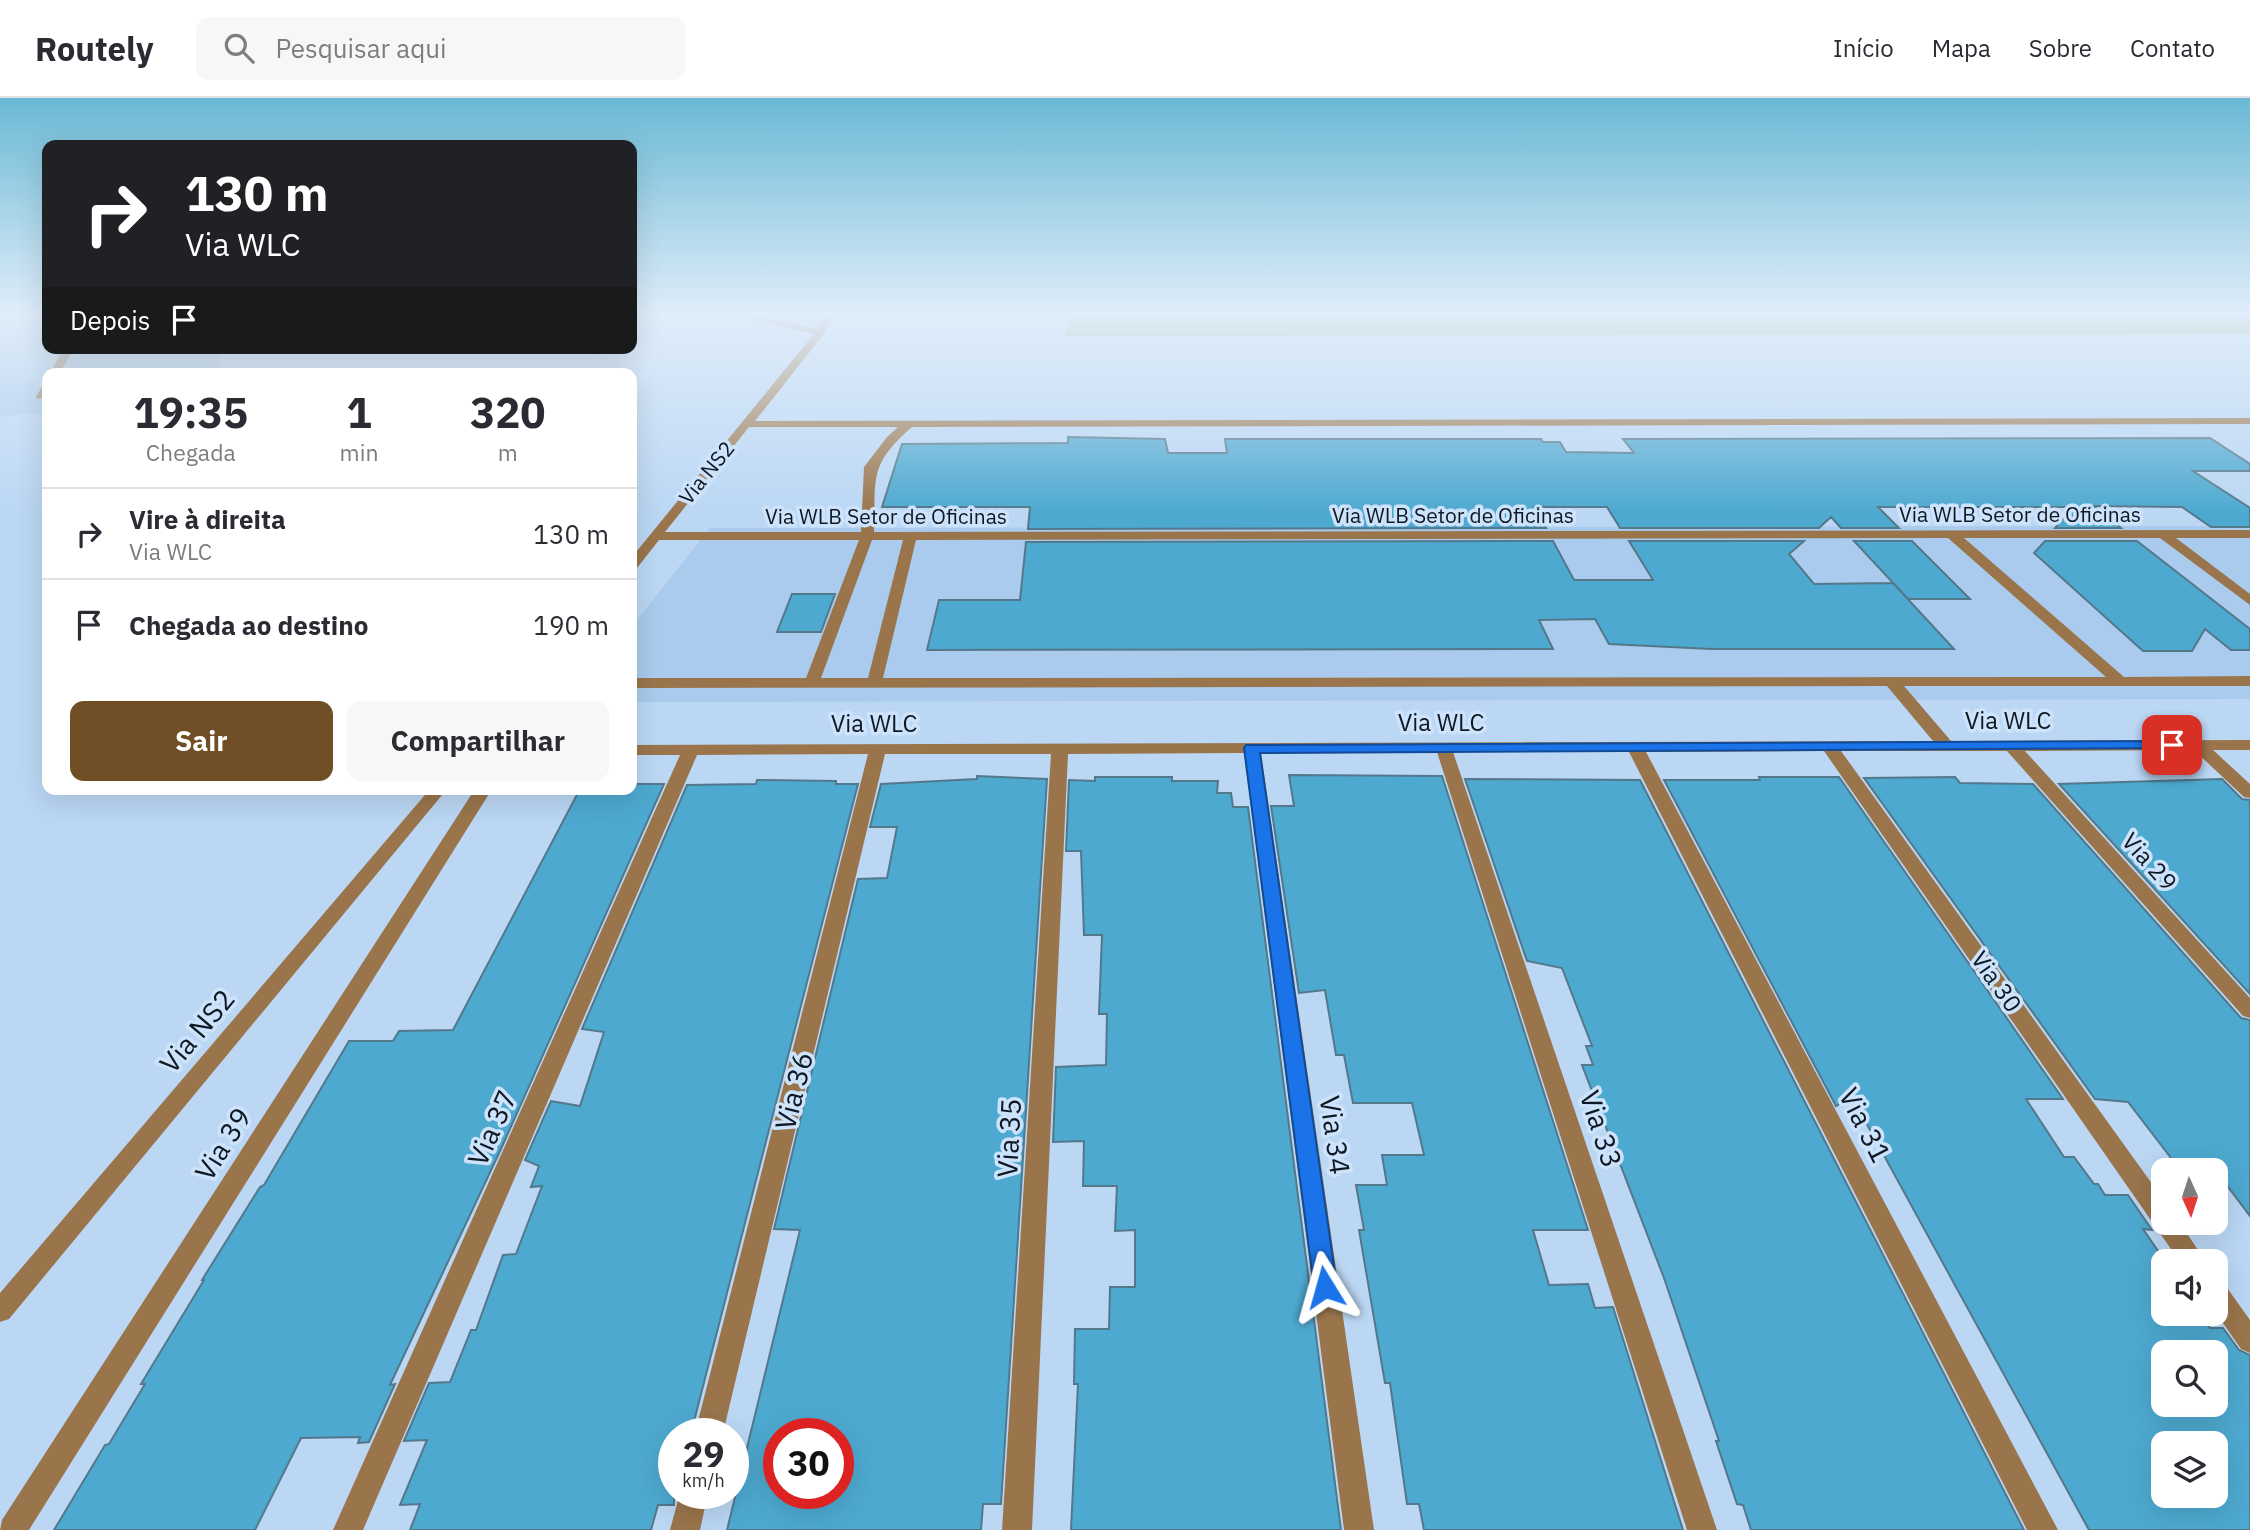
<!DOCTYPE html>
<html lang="pt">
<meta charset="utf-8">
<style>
:root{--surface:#fff;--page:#f7f7f7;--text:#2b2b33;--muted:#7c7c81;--line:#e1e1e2;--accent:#704e26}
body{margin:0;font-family:"IBM Plex Sans",sans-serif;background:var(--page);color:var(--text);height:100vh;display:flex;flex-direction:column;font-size:26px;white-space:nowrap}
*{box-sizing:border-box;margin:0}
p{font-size:23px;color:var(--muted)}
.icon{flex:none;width:38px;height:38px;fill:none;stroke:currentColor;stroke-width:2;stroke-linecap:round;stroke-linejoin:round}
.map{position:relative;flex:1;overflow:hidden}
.panel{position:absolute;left:42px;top:270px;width:595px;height:427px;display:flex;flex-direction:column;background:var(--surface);border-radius:14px;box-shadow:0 7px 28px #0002}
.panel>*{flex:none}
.top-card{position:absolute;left:42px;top:42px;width:595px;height:214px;border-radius:14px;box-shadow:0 7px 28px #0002;background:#202124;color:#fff;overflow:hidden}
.needle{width:46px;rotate:177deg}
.tools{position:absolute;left:2151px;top:1060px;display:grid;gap:14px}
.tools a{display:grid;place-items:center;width:77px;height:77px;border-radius:14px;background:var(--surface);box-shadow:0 7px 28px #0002;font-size:35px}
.speed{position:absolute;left:658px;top:1320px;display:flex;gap:14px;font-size:35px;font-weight:700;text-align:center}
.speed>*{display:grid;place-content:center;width:91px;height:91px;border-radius:50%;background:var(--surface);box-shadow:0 7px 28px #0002;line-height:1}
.speed small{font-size:18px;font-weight:400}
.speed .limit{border:10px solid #d22;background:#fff;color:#111}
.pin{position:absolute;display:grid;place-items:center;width:60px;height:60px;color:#fff;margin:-30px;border-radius:14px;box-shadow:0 4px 10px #0006}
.me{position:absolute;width:77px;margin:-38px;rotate:352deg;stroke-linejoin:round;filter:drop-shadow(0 0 5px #0008)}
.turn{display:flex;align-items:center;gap:24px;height:147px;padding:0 28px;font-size:32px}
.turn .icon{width:91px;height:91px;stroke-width:2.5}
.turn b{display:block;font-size:49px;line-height:60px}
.then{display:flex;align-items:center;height:66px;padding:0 28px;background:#0003;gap:14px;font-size:26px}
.eta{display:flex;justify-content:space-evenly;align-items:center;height:119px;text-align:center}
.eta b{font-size:42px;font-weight:800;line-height:49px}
.button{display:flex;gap:14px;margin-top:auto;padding:14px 28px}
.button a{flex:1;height:80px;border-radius:14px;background:var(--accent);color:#fff;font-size:28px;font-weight:800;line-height:80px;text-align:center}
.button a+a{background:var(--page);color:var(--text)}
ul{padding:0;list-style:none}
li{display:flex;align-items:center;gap:21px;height:91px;padding:0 28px;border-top:2px solid var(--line)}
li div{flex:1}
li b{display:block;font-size:26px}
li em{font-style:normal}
header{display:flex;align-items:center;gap:42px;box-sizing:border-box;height:98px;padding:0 35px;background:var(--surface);border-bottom:2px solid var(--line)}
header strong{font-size:33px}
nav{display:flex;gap:38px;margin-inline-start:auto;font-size:24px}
.search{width:490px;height:63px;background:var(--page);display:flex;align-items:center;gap:18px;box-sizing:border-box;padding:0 24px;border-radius:14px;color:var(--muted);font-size:26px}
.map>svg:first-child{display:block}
.built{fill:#aacbed}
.green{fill:#8fad6e}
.building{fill:#4ea9d0;stroke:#53788a;stroke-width:2;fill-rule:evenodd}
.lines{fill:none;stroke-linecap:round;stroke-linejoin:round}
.minor{fill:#9a754c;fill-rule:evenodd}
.route{fill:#1a73e8;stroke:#114b97;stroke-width:2}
.labels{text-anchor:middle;stroke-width:7;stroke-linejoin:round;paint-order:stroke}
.far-street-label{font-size:21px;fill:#0f1923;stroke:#cde3fb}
.street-label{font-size:24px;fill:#0f1923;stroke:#cde3fb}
.near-street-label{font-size:28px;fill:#0f1923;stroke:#cde3fb}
</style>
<header>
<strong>Routely</strong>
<div class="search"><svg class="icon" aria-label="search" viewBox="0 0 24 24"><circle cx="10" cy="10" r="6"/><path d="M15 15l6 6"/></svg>Pesquisar aqui</div>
<nav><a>Início</a><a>Mapa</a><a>Sobre</a><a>Contato</a></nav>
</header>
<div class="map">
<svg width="2250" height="1432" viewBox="0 0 2250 1432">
<rect width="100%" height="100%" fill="#bbd7f4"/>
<path class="built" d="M 0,215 L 47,215 L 47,250 L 223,250 L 215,275 L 47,275 L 47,314 L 0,319 Z
M 2250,428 L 2250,601 L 632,604 L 632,528 L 710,430 Z"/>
<path class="green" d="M 1068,215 L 2250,215 L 2250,236 L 1066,238 Z"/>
<path class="building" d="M 1068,339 L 1165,341 L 1168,355 L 1227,355 L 1225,341 L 1541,341 L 1543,344 L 1560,344 L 1566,354 L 1634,355 L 1623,341 L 2210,340 L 2250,366 L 2250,373 L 2193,373 L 2250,410 L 2250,429 L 2211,429 L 2182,409 L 2094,408 L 2121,430 L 2055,430 L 2073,409 L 1878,409 L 1899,430 L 1841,430 L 1831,419 L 1819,430 L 1620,430 L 1607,409 L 1534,409 L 1546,430 L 1028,431 L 1030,409 L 882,409 L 902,346 L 1068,345 Z
M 1553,443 L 1574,482 L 1653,482 L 1629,443 L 1804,443 L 1789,456 L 1814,486 L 1893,485 L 1954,551 L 1711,551 L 1609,546 L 1595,521 L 1539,522 L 1553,551 L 927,552 L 939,502 L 1020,502 L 1026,444 Z
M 1854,443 L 1912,443 L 1970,501 L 1908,501 Z
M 2045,443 L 2137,443 L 2250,531 L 2250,552 L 2231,552 L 2205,531 L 2192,553 L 2143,553 L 2034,455 Z
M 792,496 L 835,496 L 821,534 L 777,534 Z
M 1289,677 L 1442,678 L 1588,1132 L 1533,1132 L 1549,1187 L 1588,1186 L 1595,1210 L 1613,1209 L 1683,1432 L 1424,1432 L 1419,1406 L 1407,1406 L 1390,1285 L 1385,1285 L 1359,1132 L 1364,1132 L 1356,1087 L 1387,1087 L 1382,1057 L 1424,1057 L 1412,1005 L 1353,1005 L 1344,957 L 1336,957 L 1325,892 L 1299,895 L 1271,708 L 1294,708 Z
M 977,678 L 1047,681 L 1001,1406 L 983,1406 L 981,1432 L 727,1432 L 800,1132 L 774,1131 L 858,781 L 887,780 L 897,729 L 870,729 L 881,686 L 977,681 ZM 779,1335 L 838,1335 L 838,1395 L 779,1395 Z
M 1095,679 L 1172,679 L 1172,683 L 1218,683 L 1217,695 L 1231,695 L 1233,709 L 1248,709 L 1341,1432 L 1071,1432 L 1078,1286 L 1074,1286 L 1075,1231 L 1109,1231 L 1110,1189 L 1135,1189 L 1135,1132 L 1115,1133 L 1117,1088 L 1083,1088 L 1084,1043 L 1053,1044 L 1056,969 L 1106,967 L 1107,916 L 1099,916 L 1102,837 L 1084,837 L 1081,753 L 1066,753 L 1069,682 L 1095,683 Z
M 1759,679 L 1839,679 L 2063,1001 L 2026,1001 L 2064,1059 L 2074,1059 L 2094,1086 L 2098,1086 L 2105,1097 L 2128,1097 L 2152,1132 L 2143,1131 L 2163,1160 L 2163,1216 L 2200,1216 L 2210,1230 L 2223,1230 L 2239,1252 L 2250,1257 L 2250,1432 L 2089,1432 L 1852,999 L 1836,1008 L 1664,682 L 1760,682 ZM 2163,1255 L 2216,1255 L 2216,1307 L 2163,1307 ZM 2163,1346 L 2216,1346 L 2216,1398 L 2163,1398 Z
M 1955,679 L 1960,685 L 2033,686 L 2241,920 L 2250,922 L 2250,1118 L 2216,1073 L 2181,1073 L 2128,1004 L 2095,1001 L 1864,680 Z
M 1465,681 L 1640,682 L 2024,1432 L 1751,1432 L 1743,1407 L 1737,1406 L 1716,1343 L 1719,1343 L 1664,1180 L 1582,967 L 1593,967 L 1586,948 L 1592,948 L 1562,870 L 1527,863 Z
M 2222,681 L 2242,701 L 2250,702 L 2250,896 L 2059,686 Z
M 757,682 L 836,683 L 836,686 L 858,686 L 691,1335 L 674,1335 L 674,1407 L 658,1407 L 651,1432 L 410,1432 L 420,1406 L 400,1407 L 427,1342 L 404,1343 L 429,1285 L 450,1284 L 471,1232 L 476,1232 L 503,1157 L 516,1156 L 542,1088 L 531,1089 L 539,1068 L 525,1062 L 551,1003 L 580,1008 L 604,934 L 582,931 L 687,687 L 756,686 Z
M 632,686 L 664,686 L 501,1051 L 390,1287 L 395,1286 L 369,1344 L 358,1345 L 360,1339 L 301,1340 L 255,1432 L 54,1432 L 105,1347 L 109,1346 L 145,1286 L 141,1286 L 204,1182 L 202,1182 L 260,1089 L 264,1087 L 349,943 L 393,943 L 399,933 L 453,932 L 580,691 L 632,691 Z"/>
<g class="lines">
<path class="minor" d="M 724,215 L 741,215 L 817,231 L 826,215 L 835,215 L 823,237 L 755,323 L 2250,320 L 2250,326 L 912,329 C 868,367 876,380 874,434 L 2250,432 L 2250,440 L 2176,440 L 2250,496 L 2250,507 L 2160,440 L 1964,440 L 2124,579 L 2250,578 L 2250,588 L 1904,588 L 1951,643 L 2250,642 L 2250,652 L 2213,652 L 2250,686 L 2250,700 L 2244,699 L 2194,652 L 2025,653 L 2250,900 L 2250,920 L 2243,918 L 2007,653 L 1841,653 L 2163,1101 L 2163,1125 L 2180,1125 L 2206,1164 L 2180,1164 L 1824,653 L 1646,654 L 2058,1432 L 2027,1432 L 1629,654 L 1453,654 L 1717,1432 L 1687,1432 L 1437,654 L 1261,655 L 1374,1432 L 1344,1432 L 1244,655 L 1068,656 L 1032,1432 L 1002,1432 L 1051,656 L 885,656 L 723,1335 L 695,1335 L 868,656 L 697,657 L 363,1432 L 333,1432 L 680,657 L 632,657 L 632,647 L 1933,643 L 1887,588 L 632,590 L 632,580 L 806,580 L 859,442 L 659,442 L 637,470 L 632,471 L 632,459 L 814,236 ZM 749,329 L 898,329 L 887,339 L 864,369 L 861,434 L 665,434 ZM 1948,440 L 2106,579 L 883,580 L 916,442 ZM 872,442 L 903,442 L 868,580 L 821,580 Z
M 64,250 L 74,250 L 60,275 L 50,275 Z
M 47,286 L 46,299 L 37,301 L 36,299 L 43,287 Z
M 430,691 L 447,691 L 9,1221 L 0,1224 L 0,1195 Z
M 475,691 L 492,691 L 29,1432 L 0,1432 L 2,1422 Z
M 2216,1184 L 2225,1187 L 2250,1222 L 2250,1255 L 2241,1251 L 2216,1215 Z
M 680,1395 L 708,1395 L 700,1432 L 670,1432 Z"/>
</g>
<linearGradient id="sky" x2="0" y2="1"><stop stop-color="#6ab9d5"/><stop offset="0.52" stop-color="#e0edfa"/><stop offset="1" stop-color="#e0edfa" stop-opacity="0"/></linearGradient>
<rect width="2250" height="415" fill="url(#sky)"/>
<path class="route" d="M 2172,643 L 2177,644 L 2179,647 L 2177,650 L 1260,655 L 1337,1189 L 1334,1196 L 1325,1199 L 1317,1196 L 1314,1189 L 1244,650 L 1246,647 Z"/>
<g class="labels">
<g class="far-street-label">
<text transform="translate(707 375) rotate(-51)" y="7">Via NS2</text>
<text x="2020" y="424">Via WLB Setor de Oficinas</text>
<text x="1453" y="425">Via WLB Setor de Oficinas</text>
<text x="886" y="426">Via WLB Setor de Oficinas</text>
</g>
<g class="street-label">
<text x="2008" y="631">Via WLC</text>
<text x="1441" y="633">Via WLC</text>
<text x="874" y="634">Via WLC</text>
<text transform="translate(2149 764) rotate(48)" y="8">Via 29</text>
<text transform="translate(1996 884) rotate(55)" y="8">Via 30</text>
</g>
<g class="near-street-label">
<text transform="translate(197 933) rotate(-50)" y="10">Via NS2</text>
<text transform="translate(794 993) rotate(-76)" y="10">Via 36</text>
<text transform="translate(1865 1027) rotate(63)" y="10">Via 31</text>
<text transform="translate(492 1030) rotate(-66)" y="10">Via 37</text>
<text transform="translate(1601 1031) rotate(72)" y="10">Via 33</text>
<text transform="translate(1335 1037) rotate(82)" y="10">Via 34</text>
<text transform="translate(1009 1040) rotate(-87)" y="10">Via 35</text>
<text transform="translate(223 1046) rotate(-58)" y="10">Via 39</text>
</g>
</g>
</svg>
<div class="tools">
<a><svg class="needle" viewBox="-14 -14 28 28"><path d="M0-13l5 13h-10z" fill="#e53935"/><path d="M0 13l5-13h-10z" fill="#7c7c81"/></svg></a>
<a><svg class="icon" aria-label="sound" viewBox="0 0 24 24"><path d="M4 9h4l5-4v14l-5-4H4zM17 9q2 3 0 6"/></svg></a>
<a><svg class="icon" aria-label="search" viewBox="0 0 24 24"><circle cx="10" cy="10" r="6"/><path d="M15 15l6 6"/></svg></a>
<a><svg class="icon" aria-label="layers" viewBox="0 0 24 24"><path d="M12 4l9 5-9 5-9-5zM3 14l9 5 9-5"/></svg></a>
</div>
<div class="speed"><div>29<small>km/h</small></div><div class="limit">30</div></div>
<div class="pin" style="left:2172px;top:647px;background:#d93025"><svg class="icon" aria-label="arrive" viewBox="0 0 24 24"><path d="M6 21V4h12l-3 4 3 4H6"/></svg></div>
<svg class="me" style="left:1325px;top:1189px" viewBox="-20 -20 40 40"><path d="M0-17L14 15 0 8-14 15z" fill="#1a73e8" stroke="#fff" stroke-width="4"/></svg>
<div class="top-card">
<div class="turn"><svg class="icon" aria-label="right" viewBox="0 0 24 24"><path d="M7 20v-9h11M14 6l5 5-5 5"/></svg><div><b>130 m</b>Via WLC</div></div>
<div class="then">Depois<svg class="icon" aria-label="arrive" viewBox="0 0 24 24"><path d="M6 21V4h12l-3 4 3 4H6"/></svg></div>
</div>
<section class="panel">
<div class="eta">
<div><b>19:35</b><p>Chegada</p></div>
<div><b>1</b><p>min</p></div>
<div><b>320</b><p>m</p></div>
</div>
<ul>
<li><svg class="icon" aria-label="right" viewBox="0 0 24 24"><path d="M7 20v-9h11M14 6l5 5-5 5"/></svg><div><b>Vire à direita</b><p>Via WLC</p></div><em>130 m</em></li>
<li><svg class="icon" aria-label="arrive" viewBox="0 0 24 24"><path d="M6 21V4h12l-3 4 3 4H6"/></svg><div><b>Chegada ao destino</b></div><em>190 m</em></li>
</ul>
<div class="button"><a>Sair</a><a>Compartilhar</a></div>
</section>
</div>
